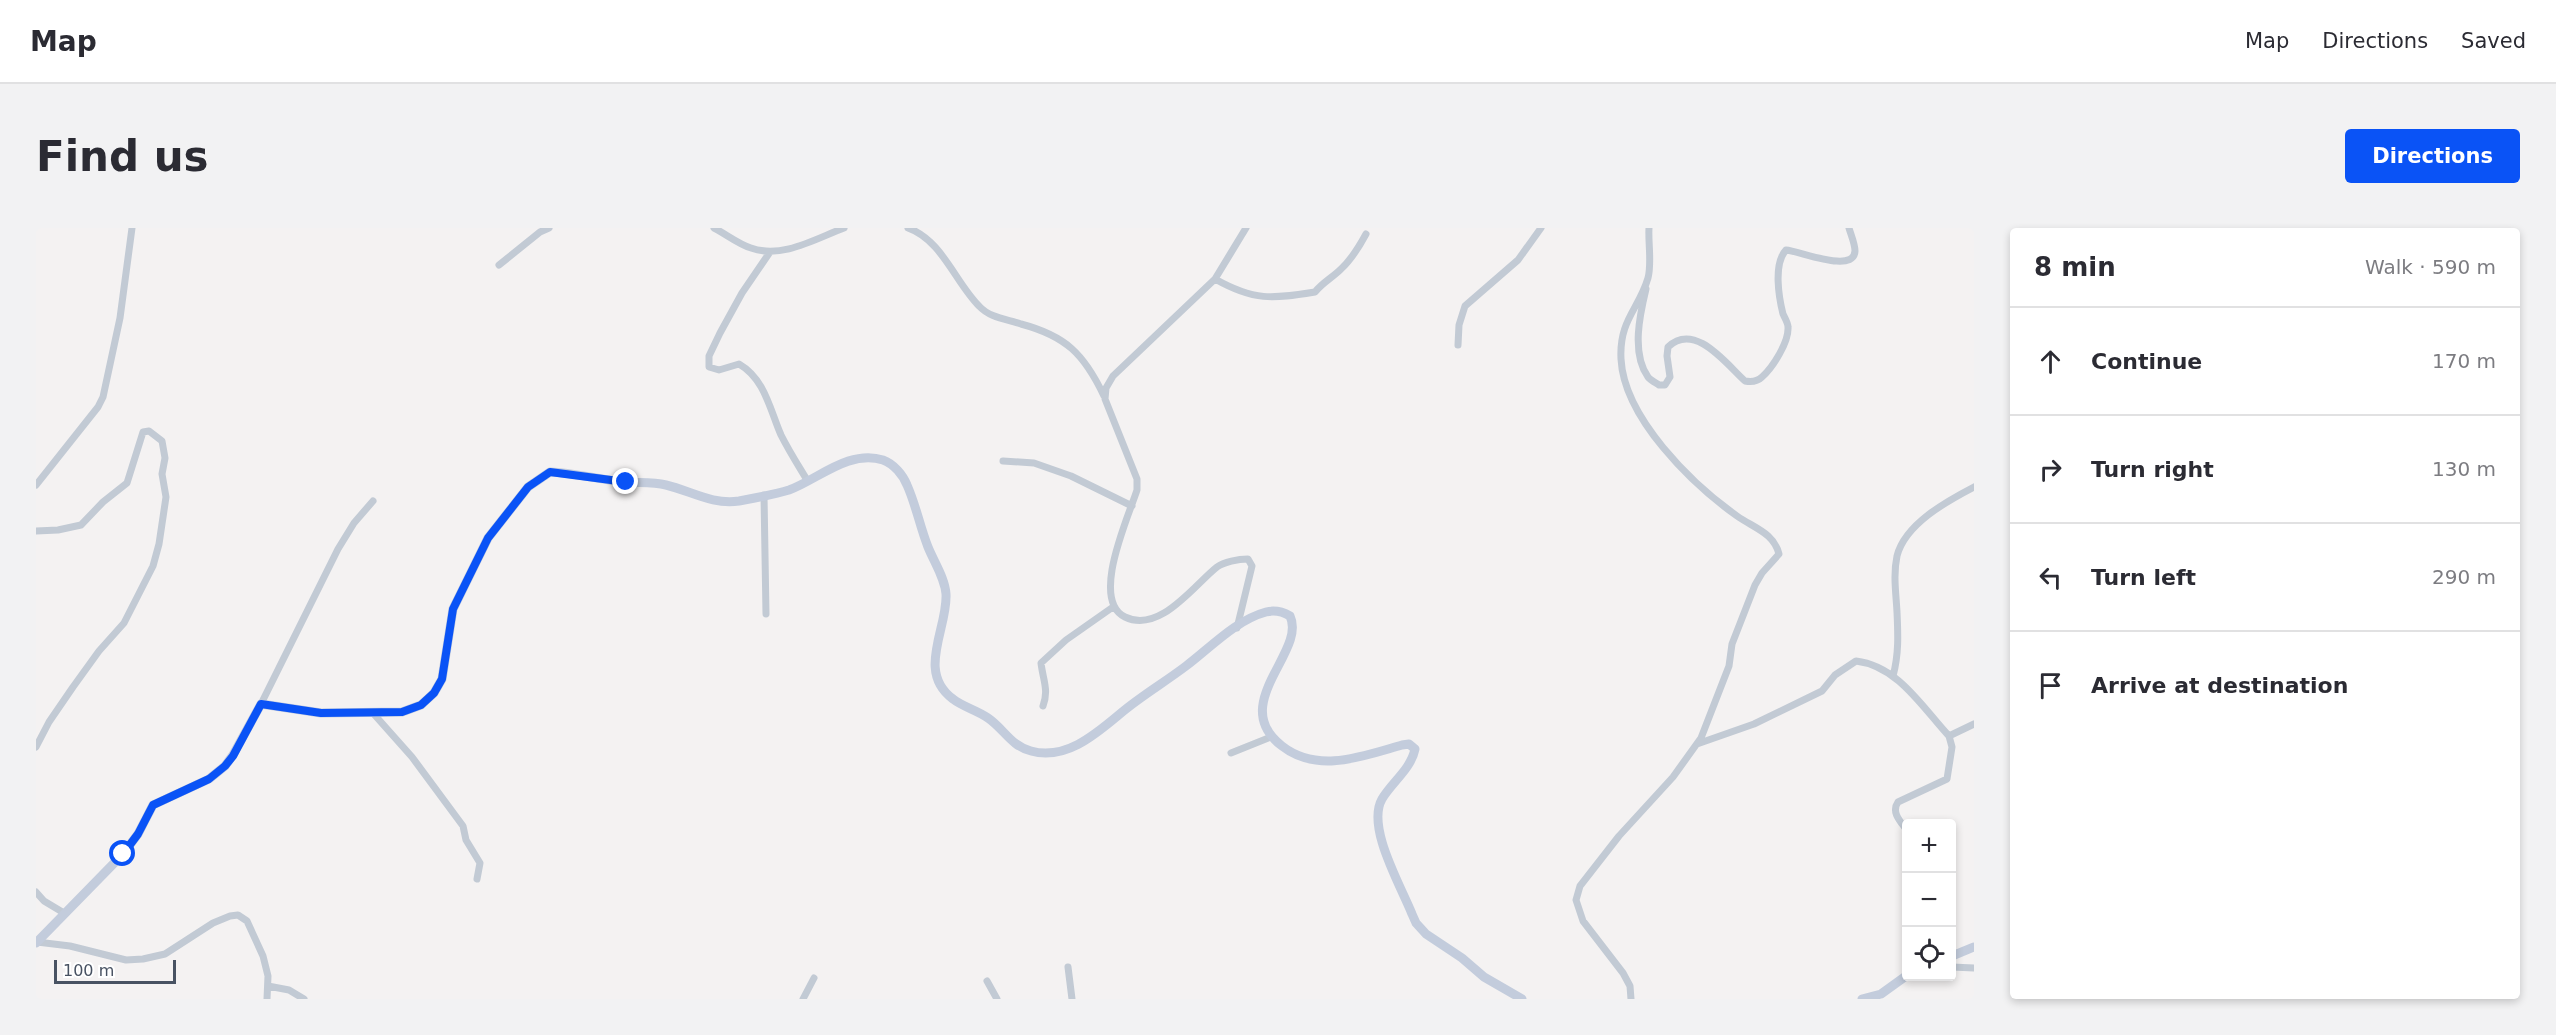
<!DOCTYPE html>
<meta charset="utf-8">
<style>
:root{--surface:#fff;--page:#f2f2f3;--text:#2b2b33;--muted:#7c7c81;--line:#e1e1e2;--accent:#0a53f6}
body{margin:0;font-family:"DejaVu Sans",sans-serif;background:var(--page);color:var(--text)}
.controls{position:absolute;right:18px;bottom:18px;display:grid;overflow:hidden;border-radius:6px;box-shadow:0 3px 9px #0003}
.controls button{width:54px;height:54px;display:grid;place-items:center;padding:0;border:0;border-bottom:2px solid var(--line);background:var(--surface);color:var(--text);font:30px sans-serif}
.scale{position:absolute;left:18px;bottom:15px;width:122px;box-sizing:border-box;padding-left:6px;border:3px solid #485262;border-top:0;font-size:16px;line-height:21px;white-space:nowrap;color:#485262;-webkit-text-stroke:4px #fff;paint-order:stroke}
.stop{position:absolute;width:18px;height:18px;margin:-14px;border:4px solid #0a53f6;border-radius:50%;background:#fff}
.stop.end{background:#0a53f6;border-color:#fff;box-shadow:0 2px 6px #0008}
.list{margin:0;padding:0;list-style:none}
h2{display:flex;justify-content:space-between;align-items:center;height:78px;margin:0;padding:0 24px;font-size:26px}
h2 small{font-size:20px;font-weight:400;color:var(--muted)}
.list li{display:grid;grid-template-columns:39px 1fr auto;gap:18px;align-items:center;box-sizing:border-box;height:108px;padding:0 24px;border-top:2px solid var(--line)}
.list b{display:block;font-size:22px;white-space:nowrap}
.list em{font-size:20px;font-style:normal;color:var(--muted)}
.icon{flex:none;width:33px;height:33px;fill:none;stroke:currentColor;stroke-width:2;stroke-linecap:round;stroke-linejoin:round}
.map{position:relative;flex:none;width:1938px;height:771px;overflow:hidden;border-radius:6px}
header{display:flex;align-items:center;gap:36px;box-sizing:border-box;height:84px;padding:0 30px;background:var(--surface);border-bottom:2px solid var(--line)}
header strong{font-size:28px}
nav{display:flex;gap:33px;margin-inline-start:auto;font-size:21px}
.intro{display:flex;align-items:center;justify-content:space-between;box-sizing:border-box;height:144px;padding:0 36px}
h1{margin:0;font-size:42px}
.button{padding:15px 27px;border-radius:6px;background:var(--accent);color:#fff;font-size:21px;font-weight:700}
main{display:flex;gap:36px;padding:0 36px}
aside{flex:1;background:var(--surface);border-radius:6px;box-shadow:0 3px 9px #0003}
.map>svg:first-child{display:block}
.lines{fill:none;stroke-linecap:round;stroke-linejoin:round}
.street{stroke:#c2cad4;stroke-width:7}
.secondary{stroke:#c3ccdc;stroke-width:9}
.route{stroke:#0a53f6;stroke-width:8}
</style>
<header>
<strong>Map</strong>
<nav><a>Map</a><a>Directions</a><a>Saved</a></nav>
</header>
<div class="intro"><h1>Find us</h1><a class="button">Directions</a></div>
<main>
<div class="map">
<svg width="1938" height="771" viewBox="0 0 1938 771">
<rect width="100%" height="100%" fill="#f4f2f2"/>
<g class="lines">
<path class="street" d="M678 0C690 6 702 16 715 20 746 31 779 11 808 0
M872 0C906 12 919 54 943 78 954 90 970 91 985 96 1030 108 1048 126 1068 168
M734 24 706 65 684 105 673 128V139L683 142 703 136C729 151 734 182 745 207 753 223 762 237 771 252
M463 37 504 4 513 0
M1179 51C1218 73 1236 71 1279 64 1287 54 1296 50 1305 41 1316 31 1323 19 1330 6
M1610 61C1604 86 1595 125 1612 149 1614 152 1620 155 1623 157H1629L1634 149 1631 128 1632 119C1659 93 1691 137 1709 153 1715 154 1722 153 1726 149 1737 139 1753 114 1752 99 1752 95 1749 90 1747 86 1743 70 1737 36 1750 22 1764 23 1818 46 1819 23 1819 16 1815 7 1813 0
M1422 117 1423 97 1429 78 1482 32 1505 0
M967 233 998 235 1035 248 1096 278
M0 257 62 179 67 169 84 90 96 0
M728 267 730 386
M0 303 22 302 45 297 67 274 91 255 107 204 113 203 126 213 129 230 126 246 130 269 123 316 117 338 88 395 63 423 37 459 13 494 0 519
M1201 400 1216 338 1212 331C1202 331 1188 334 1181 339 1158 357 1124 406 1089 389 1054 372 1092 290 1101 262V251L1069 171 1070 160 1077 148 1179 51 1210 0
M1857 448C1863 426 1862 406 1861 384 1860 365 1857 347 1861 328 1869 296 1911 273 1938 259
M225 476 302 321 318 295 337 273
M1007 478C1013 462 1007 452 1005 435L1030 412 1077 379
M336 484 376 529 427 598 430 612 444 635 441 651
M1913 508 1938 496
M1661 516 1718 496 1786 463 1799 447 1820 433C1862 438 1886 479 1913 508L1916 519 1911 551 1862 574C1855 584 1864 593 1870 601
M1195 525 1235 509
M0 664 8 673 28 685
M1 714 34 718 90 732 107 731 129 726 177 695 194 688 202 687 211 693 227 728 232 748 231 771
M1032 739 1036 771
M1916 739 1938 740
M951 753 961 771
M232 758 253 762 268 771
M767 771 778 750
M1595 771 1594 758 1587 745 1547 693 1540 672 1544 658 1583 608 1637 549 1665 510 1693 438 1696 416 1719 357 1726 345 1743 326C1738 305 1718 300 1701 288 1656 256 1588 190 1585 131 1583 92 1603 81 1612 50 1616 35 1612 15 1613 0"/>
<path class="secondary" d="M0 715 87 626 102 606 117 577 173 551 189 538 197 527 225 476 285 485 366 484 385 477 398 465 406 451 417 381 452 310 492 259 514 244C540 245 564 252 590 254 603 255 617 254 630 257 655 263 676 277 703 273 719 270 737 267 753 262 781 252 813 221 847 232 858 236 867 247 871 257 880 277 884 299 892 319 898 334 909 350 910 366 912 400 880 444 917 471 927 479 941 482 952 490 968 501 975 518 995 523 1030 533 1061 505 1085 485 1105 468 1129 454 1150 438 1174 420 1200 392 1230 384 1238 382 1247 384 1254 388 1271 424 1191 476 1246 518 1282 546 1327 528 1366 517L1373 516 1379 521C1375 541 1356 554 1346 571 1330 599 1365 658 1376 686L1380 695 1390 706 1426 730 1448 749 1486 771
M1916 728 1938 719
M1826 771 1845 766 1870 748"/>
</g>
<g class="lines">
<path class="route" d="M87 626 102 606 117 577 173 551 189 538 197 528 225 476 285 485 366 484 385 477 398 465 406 451 417 381 452 310 492 259 514 244 590 254"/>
</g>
</svg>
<div class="controls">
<button>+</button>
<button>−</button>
<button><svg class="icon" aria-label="locate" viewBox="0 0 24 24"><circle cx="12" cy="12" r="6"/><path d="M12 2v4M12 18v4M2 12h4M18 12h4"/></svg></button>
</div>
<div class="scale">100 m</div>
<div class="stop" style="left:87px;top:626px"></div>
<div class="stop end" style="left:590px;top:254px"></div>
</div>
<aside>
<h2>8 min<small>Walk · 590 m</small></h2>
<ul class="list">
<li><svg class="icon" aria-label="ahead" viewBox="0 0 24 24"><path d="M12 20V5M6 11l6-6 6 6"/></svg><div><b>Continue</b></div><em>170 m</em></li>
<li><svg class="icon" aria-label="right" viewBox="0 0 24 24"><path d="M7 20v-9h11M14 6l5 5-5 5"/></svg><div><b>Turn right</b></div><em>130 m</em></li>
<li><svg class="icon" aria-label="left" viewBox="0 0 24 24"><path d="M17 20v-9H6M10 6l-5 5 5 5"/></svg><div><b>Turn left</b></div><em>290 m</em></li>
<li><svg class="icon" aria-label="arrive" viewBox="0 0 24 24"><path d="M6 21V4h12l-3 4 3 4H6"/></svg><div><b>Arrive at destination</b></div></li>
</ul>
</aside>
</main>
